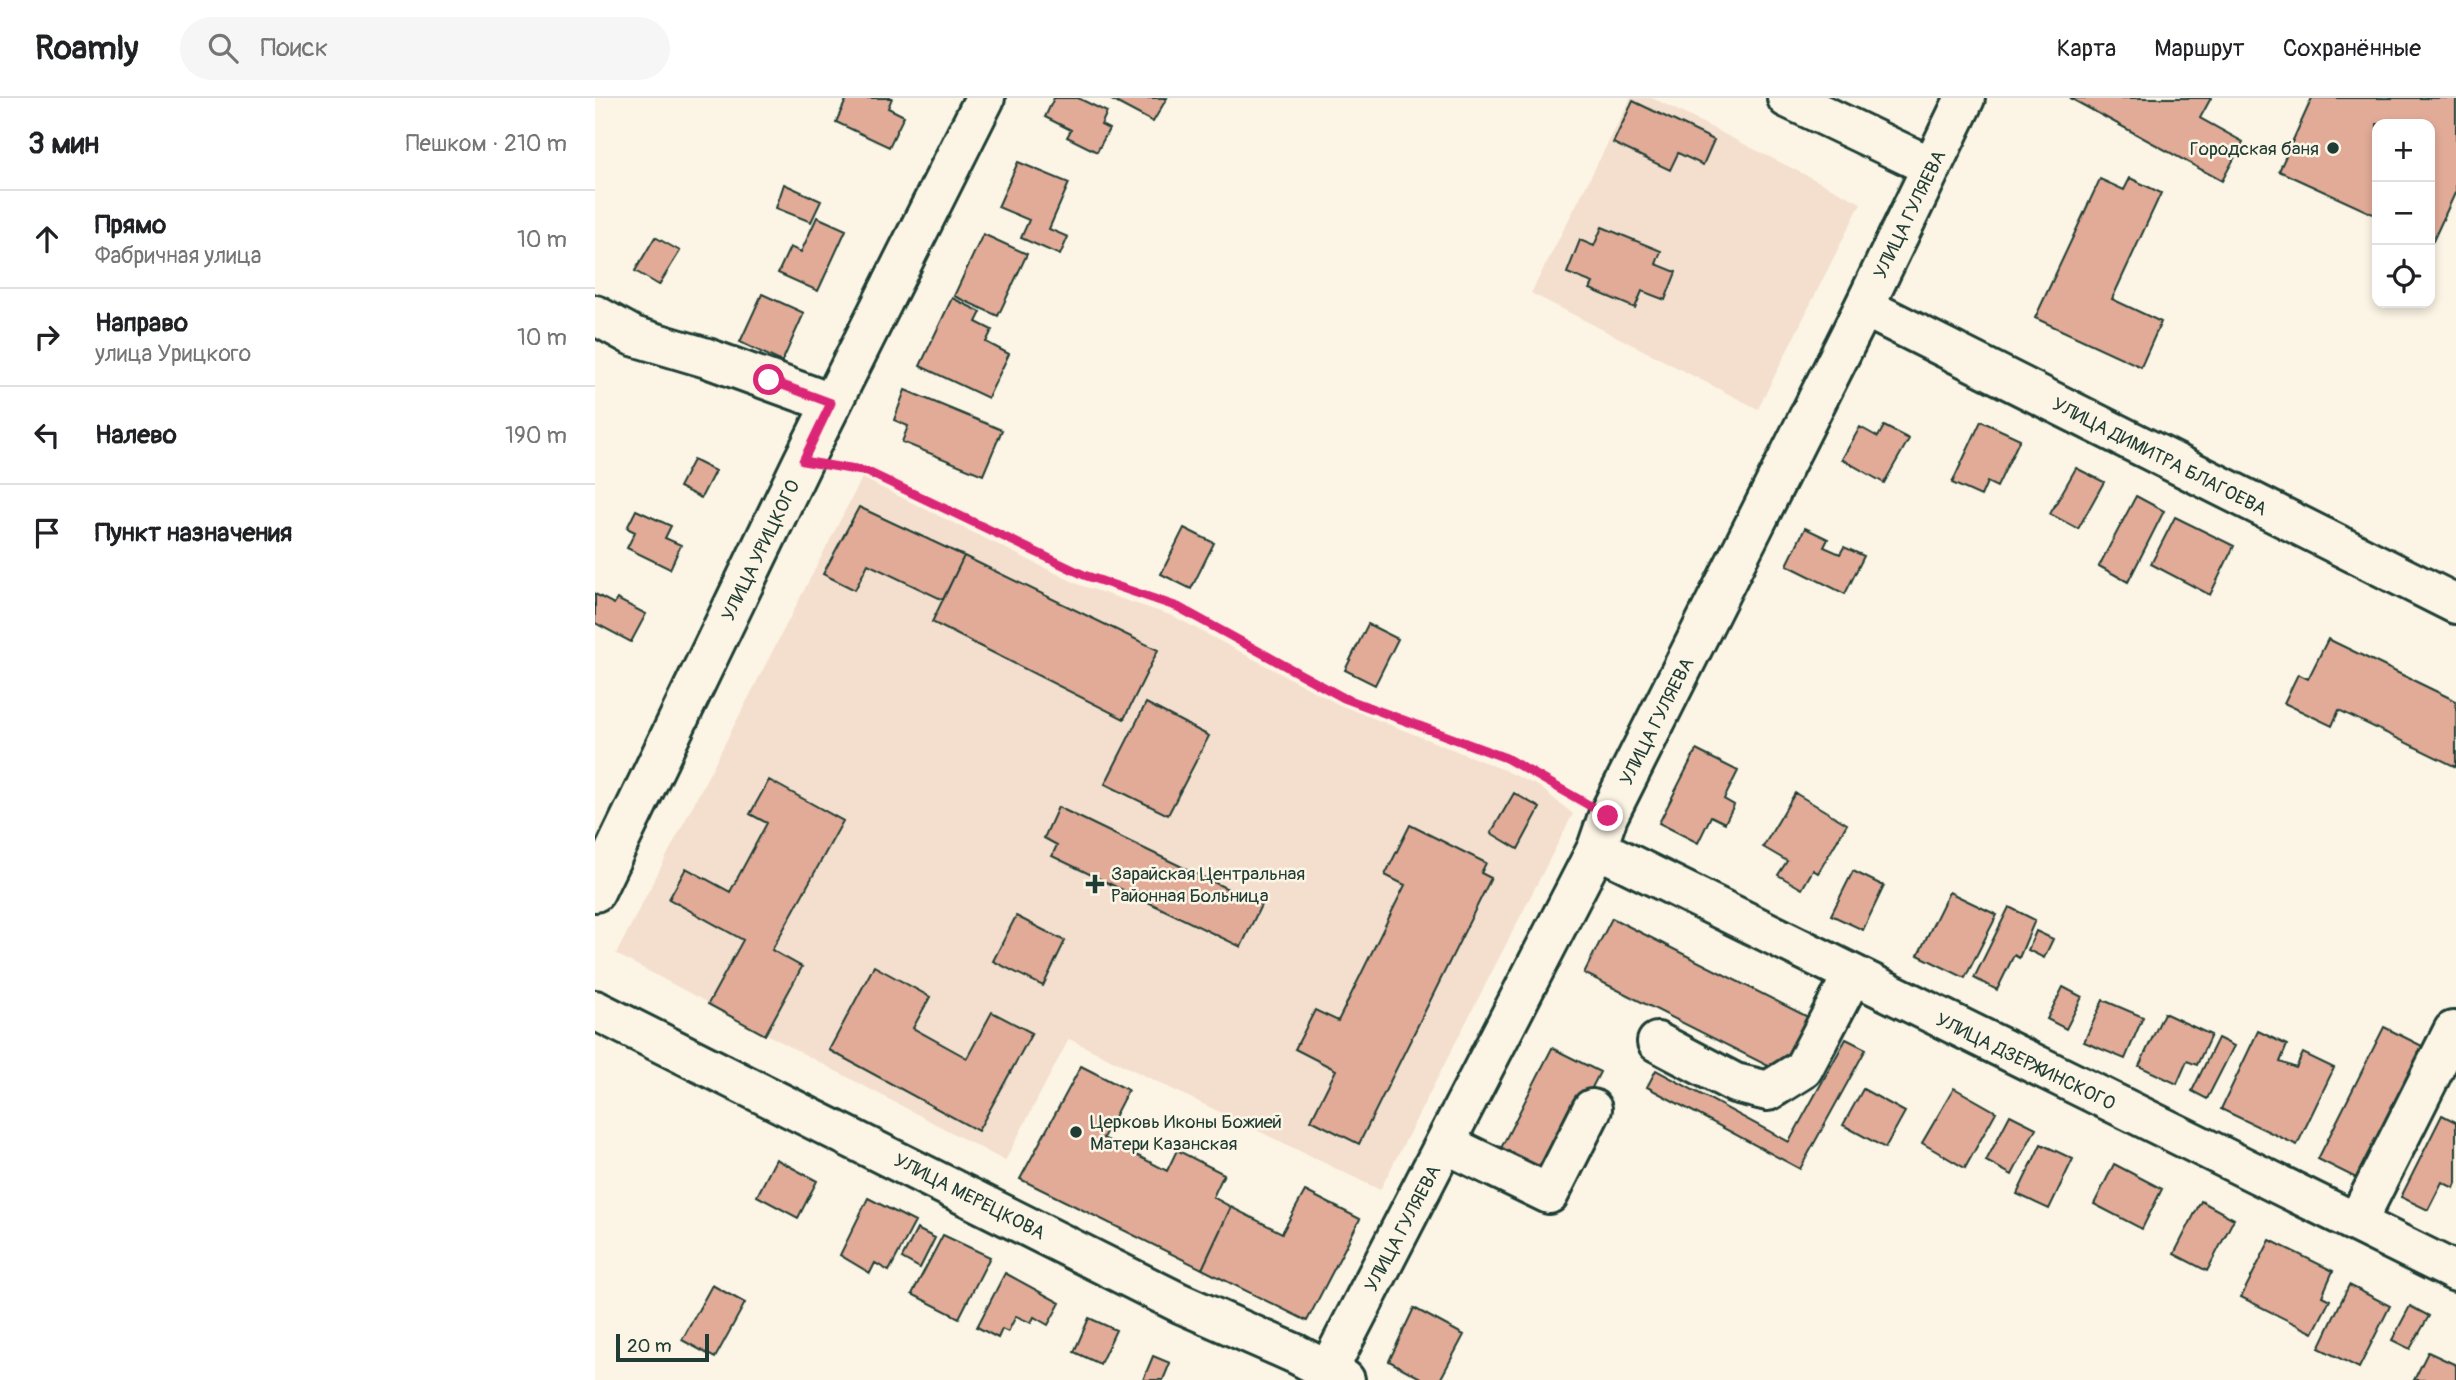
<!DOCTYPE html>
<html lang="ru">
<meta charset="utf-8">
<style>
:root{--surface:#fff;--page:#f6f6f6;--text:#202124;--muted:#757577;--line:#e0e0e0}
body{margin:0;font-family:Pangolin,sans-serif;background:var(--page);color:var(--text)}
.controls{position:absolute;right:21px;top:21px;display:grid;overflow:hidden;border-radius:14px;box-shadow:0 4px 10px #0003}
.controls button{width:63px;height:63px;display:grid;place-items:center;padding:0;border:0;border-bottom:2px solid var(--line);background:var(--surface);color:var(--text);font:35px sans-serif}
.scale{position:absolute;left:21px;bottom:18px;width:93px;box-sizing:border-box;padding-left:7px;border:4px solid #1f3d34;border-top:0;font-size:19px;line-height:24px;white-space:nowrap;color:#1f3d34;-webkit-text-stroke:5px #fcf5e5;paint-order:stroke}
.stop{position:absolute;width:21px;height:21px;margin:-16px;border:5px solid #db2777;border-radius:50%;background:#fff}
.stop.end{background:#db2777;border-color:#fff;box-shadow:0 2px 7px #0008}
.list{margin:0;padding:0;list-style:none}
h2{display:flex;justify-content:space-between;align-items:center;height:91px;margin:0;padding:0 28px;font-size:30px}
h2 small{font-size:23px;font-weight:400;color:var(--muted)}
.list li{display:grid;grid-template-columns:46px 1fr auto;gap:21px;align-items:center;box-sizing:border-box;height:98px;padding:0 28px;border-top:2px solid var(--line)}
.list b{display:block;font-size:26px;white-space:nowrap}
.list p{margin:0;font-size:23px;white-space:nowrap;color:var(--muted)}
.list em{font-size:23px;font-style:normal;color:var(--muted)}
.icon{flex:none;width:38px;height:38px;fill:none;stroke:currentColor;stroke-width:2;stroke-linecap:round;stroke-linejoin:round}
.map{position:relative;flex:none;width:1861px;height:1282px;overflow:hidden}
header{display:flex;align-items:center;gap:42px;box-sizing:border-box;height:98px;padding:0 35px;background:var(--surface);border-bottom:2px solid var(--line)}
header strong{font-size:33px}
nav{display:flex;gap:38px;margin-inline-start:auto;font-size:24px}
.search{width:490px;height:63px;background:var(--page);display:flex;align-items:center;gap:18px;box-sizing:border-box;padding:0 24px;border-radius:38px;color:var(--muted);font-size:26px}
main{display:flex}
aside{flex:1;background:var(--surface)}
.map>svg:first-child{display:block}
.built{fill:#f4dfce}
.building{fill:#e1ab97;stroke:#1f3d34;stroke-width:2}
.lines{fill:none;stroke-linecap:round;stroke-linejoin:round}
.minor-casing{stroke:#1f3d34;stroke-width:44}
.major-casing{stroke:#1f3d34;stroke-width:44}
.path{stroke:#1f3d34;stroke-width:4.5;stroke-dasharray:2 5;stroke-linecap:butt}
.minor{stroke:#fcf5e5;stroke-width:38}
.major{stroke:#fcf5e5;stroke-width:38}
.route{stroke:#db2777;stroke-width:9}
.poi-dot{fill:#1f3d34;stroke:#fcf5e5;stroke-width:2.5}
.labels{text-anchor:middle;stroke-width:5;stroke-linejoin:round;paint-order:stroke}
.poi-label{font-size:19px;fill:#1f3d34;stroke:#fcf5e5;text-anchor:start}
.street-label{font-size:19px;fill:#1f3d34;stroke:#fcf5e5}
</style>
<header>
<strong>Roamly</strong>
<div class="search"><svg class="icon" aria-label="search" viewBox="0 0 24 24"><circle cx="10" cy="10" r="6"/><path d="M15 15l6 6"/></svg>Поиск</div>
<nav><a>Карта</a><a>Маршрут</a><a>Сохранённые</a></nav>
</header>
<main>
<aside>
<h2>3 мин<small>Пешком · 210 m</small></h2>
<ul class="list">
<li><svg class="icon" aria-label="ahead" viewBox="0 0 24 24"><path d="M12 20V5M6 11l6-6 6 6"/></svg><div><b>Прямо</b><p>Фабричная улица</p></div><em>10 m</em></li>
<li><svg class="icon" aria-label="right" viewBox="0 0 24 24"><path d="M7 20v-9h11M14 6l5 5-5 5"/></svg><div><b>Направо</b><p>улица Урицкого</p></div><em>10 m</em></li>
<li><svg class="icon" aria-label="left" viewBox="0 0 24 24"><path d="M17 20v-9H6M10 6l-5 5 5 5"/></svg><div><b>Налево</b></div><em>190 m</em></li>
<li><svg class="icon" aria-label="arrive" viewBox="0 0 24 24"><path d="M6 21V4h12l-3 4 3 4H6"/></svg><div><b>Пункт назначения</b></div></li>
</ul>
</aside>
<div class="map">
<svg width="1861" height="1282" viewBox="0 0 1861 1282">
<rect width="100%" height="100%" fill="#fcf5e5"/>
<filter id="ink" filterUnits="userSpaceOnUse"><feTurbulence type="fractalNoise" baseFrequency=".0143" numOctaves="2"/><feDisplacementMap in="SourceGraphic" scale="14" xChannelSelector="R" yChannelSelector="G"/><feConvolveMatrix kernelMatrix="1 2 1 2 8 2 1 2 1" color-interpolation-filters="sRGB"/></filter>
<g filter="url(#ink)">
<path class="built" d="M1036 0H1058L1266 105 1163 311 936 195Z
M267 380 485 487 578 518 745 607 907 671 945 689 978 716 785 1092 474 941 410 1063 21 856Z"/>
<path class="building" d="M252 0H297L293 10 309 18 294 49 241 24Z
M459 0H483L512 14 506 27 514 31 502 54 472 39 476 32 450 19Z
M513 0H572L558 24Z
M1475 0H1616L1605 20 1648 44 1627 83Z
M1717 0H1861V93L1838 143 1835 142V26H1782V118L1684 73Z
M1038 3 1119 42 1108 67 1083 55 1075 72 1018 45Z
M423 64 474 85 454 131 473 139 465 157 426 140 434 122 403 109Z
M1535 80 1566 95 1517 201 1566 224 1546 269 1440 220 1505 81 1529 92Z
M189 86 226 103 216 124 181 110Z
M222 119 251 132 223 193 183 175 195 149 206 154Z
M1007 129 1066 153 1061 166 1081 174 1070 202 1047 193 1040 210 995 191 998 185 972 175 985 142 999 148Z
M388 136 432 156 403 218 359 198Z
M60 139 85 153 64 187 40 173Z
M167 196 209 215 187 264 145 244Z
M357 200 386 214 381 224 397 232 391 244 414 256 393 300 325 268Z
M310 292 407 332 388 377 307 344 313 328 299 322Z
M1386 323 1425 341 1402 389 1392 384 1386 398 1357 385Z
M1289 328 1314 341 1289 385 1247 361 1265 329 1283 339Z
M98 362 120 373 106 400 84 389Z
M1481 370 1509 384 1483 431 1455 416Z
M1541 398 1569 413 1533 484 1504 468Z
M264 409 369 458 348 502 273 466 260 492 228 476Z
M41 412 76 428 70 440 86 447 75 471 32 450 40 434 32 430Z
M1580 419 1639 448 1615 497 1556 466Z
M589 430 619 445 596 491 566 476Z
M1210 430 1233 441 1229 449 1245 456 1249 449 1269 458 1250 496 1192 467Z
M369 458 563 552 529 621 337 524Z
M0 496 19 506 22 501 51 516 36 544 0 525Z
M773 526 803 541 780 587 750 572Z
M1733 541 1861 603V669L1744 612 1737 628 1689 605 1703 576 1713 581Z
M551 605 614 638 573 717 510 686Z
M1101 652 1143 673 1129 701 1139 707 1130 725 1116 718 1103 745 1064 725Z
M174 682 248 723 177 852 207 869 170 937 113 906 148 842 74 801 91 770 135 794 172 725 155 716Z
M919 695 945 710 923 751 896 735Z
M1200 695 1252 726 1223 775 1218 772 1207 791 1183 777 1192 763 1168 749Z
M463 709 666 807 646 849 457 758 462 747 449 740Z
M815 727 891 765 886 775 896 780 764 1046 716 1022 741 972 700 951 720 912 743 923 810 787 790 777Z
M1258 773 1289 788 1268 832 1236 817Z
M1354 794 1402 817 1370 880 1323 857Z
M1414 809 1440 822 1424 860 1419 857 1402 892 1379 880Z
M421 818 470 843 448 888 398 863Z
M1017 820 1213 919 1185 974 989 875Z
M1441 833 1458 841 1449 860 1433 852Z
M279 868 335 899 318 930 372 960 397 914 437 935 383 1033 234 952Z
M1468 889 1487 899 1471 931 1452 921Z
M1508 902 1548 919 1530 961 1489 944Z
M1569 915 1616 937 1602 967 1592 963 1582 986 1544 968Z
M1789 929 1831 950 1765 1082 1723 1061Z
M1663 933 1692 947 1685 964 1701 970 1708 955 1739 970 1702 1047 1626 1011Z
M1623 940 1639 948 1612 1001 1597 993Z
M1251 941 1271 951 1205 1071 1052 989 1061 972 1194 1044Z
M957 950 1005 974 951 1080 903 1056Z
M486 968 533 992 508 1040 572 1073 582 1052 629 1076 618 1099 636 1109 607 1171 425 1081Z
M1359 990 1401 1014 1370 1070 1327 1045Z
M1268 991 1310 1014 1290 1050 1248 1027Z
M1415 1017 1441 1030 1417 1077 1391 1063Z
M1847 1017 1861 1024V1085L1859 1090 1847 1084 1833 1112 1806 1099Z
M1446 1046 1478 1061 1454 1111 1422 1096Z
M181 1061 222 1083 203 1120 162 1098Z
M1519 1066 1567 1091 1547 1131 1499 1106Z
M710 1093 765 1121 712 1223 607 1171 636 1109 687 1135Z
M273 1100 320 1124 294 1173 280 1165 275 1175 245 1157Z
M1606 1103 1639 1121 1612 1173 1579 1156Z
M322 1131 340 1140 325 1170 307 1160Z
M348 1137 395 1159 364 1220 317 1196Z
M1675 1142 1738 1173 1727 1198 1735 1202 1718 1235 1646 1199Z
M410 1175 465 1205 453 1227 439 1219 436 1225 421 1218 413 1234 407 1231 403 1240 382 1229Z
M117 1187 150 1205 120 1260 87 1242Z
M1754 1187 1795 1208 1764 1270 1724 1250Z
M1815 1208 1834 1218 1815 1251 1797 1242Z
M819 1210 869 1237 845 1282H829L794 1263Z
M494 1220 521 1232 505 1266 479 1254Z
M1833 1254 1861 1267V1282H1819Z
M558 1258 575 1265 568 1282H548Z"/>
<g class="lines">
<g class="minor-casing">
<path id="minor" d="M1192 0 1337 69
M1269 209 1861 506
M0 217 38 238 112 260 236 305
M1002 750 1861 1174
M0 912 585 1205 701 1256 750 1282
M1062 944 1140 985 1173 993 1208 971 1257 878
M851 1046 954 1096 997 1011
M1762 1124 1858 933
M728 1282 1002 750 1013 718 1269 209 1370 0"/>
</g>
<g class="major-casing">
<path id="major" d="M0 794 208 363 390 0"/>
</g>
<path class="path" d="M242 369 273 374 489 477 583 509 749 600 911 660 985 701"/>
<use href="#minor" class="minor"/>
<use href="#major" class="major"/>
</g>
</g>
<g class="lines" filter="url(#ink)">
<path class="route" d="M174 282 236 305 208 363 273 374 489 477 583 509 749 600 911 660 1013 718"/>
</g>
<g class="poi-dot">
<circle cx="1738" cy="50" r="7"/>
<path d="M496.5 775.5h7v7h7v7h-7v7h-7v-7h-7v-7h7z"/>
<circle cx="481" cy="1034" r="7"/>
</g>
<g class="labels">
<g class="poi-label">
<text x="1724" y="57" text-anchor="end">Городская баня</text>
<text x="516" y="782">Зарайская Центральная<tspan x="516" dy="22">Районная Больница</tspan></text>
<text x="495" y="1030">Церковь Иконы Божией<tspan x="495" dy="22">Матери Казанская</tspan></text>
</g>
<g class="street-label">
<text transform="translate(1314 116) rotate(-64)" y="7">УЛИЦА ГУЛЯЕВА</text>
<text transform="translate(1565 358) rotate(27)" y="7">УЛИЦА ДИМИТРА БЛАГОЕВА</text>
<text transform="translate(165 452) rotate(-64)" y="7">УЛИЦА УРИЦКОГО</text>
<text transform="translate(1061 623) rotate(-63)" y="7">УЛИЦА ГУЛЯЕВА</text>
<text transform="translate(1431 963) rotate(26)" y="7">УЛИЦА ДЗЕРЖИНСКОГО</text>
<text transform="translate(375 1098) rotate(27)" y="7">УЛИЦА МЕРЕЦКОВА</text>
<text transform="translate(807 1130) rotate(-62)" y="7">УЛИЦА ГУЛЯЕВА</text>
</g>
</g>
</svg>
<div class="controls">
<button>+</button>
<button>−</button>
<button><svg class="icon" aria-label="locate" viewBox="0 0 24 24"><circle cx="12" cy="12" r="6"/><path d="M12 2v4M12 18v4M2 12h4M18 12h4"/></svg></button>
</div>
<div class="scale">20 m</div>
<div class="stop" style="left:174px;top:282px"></div>
<div class="stop end" style="left:1013px;top:718px"></div>
</div>
</main>
